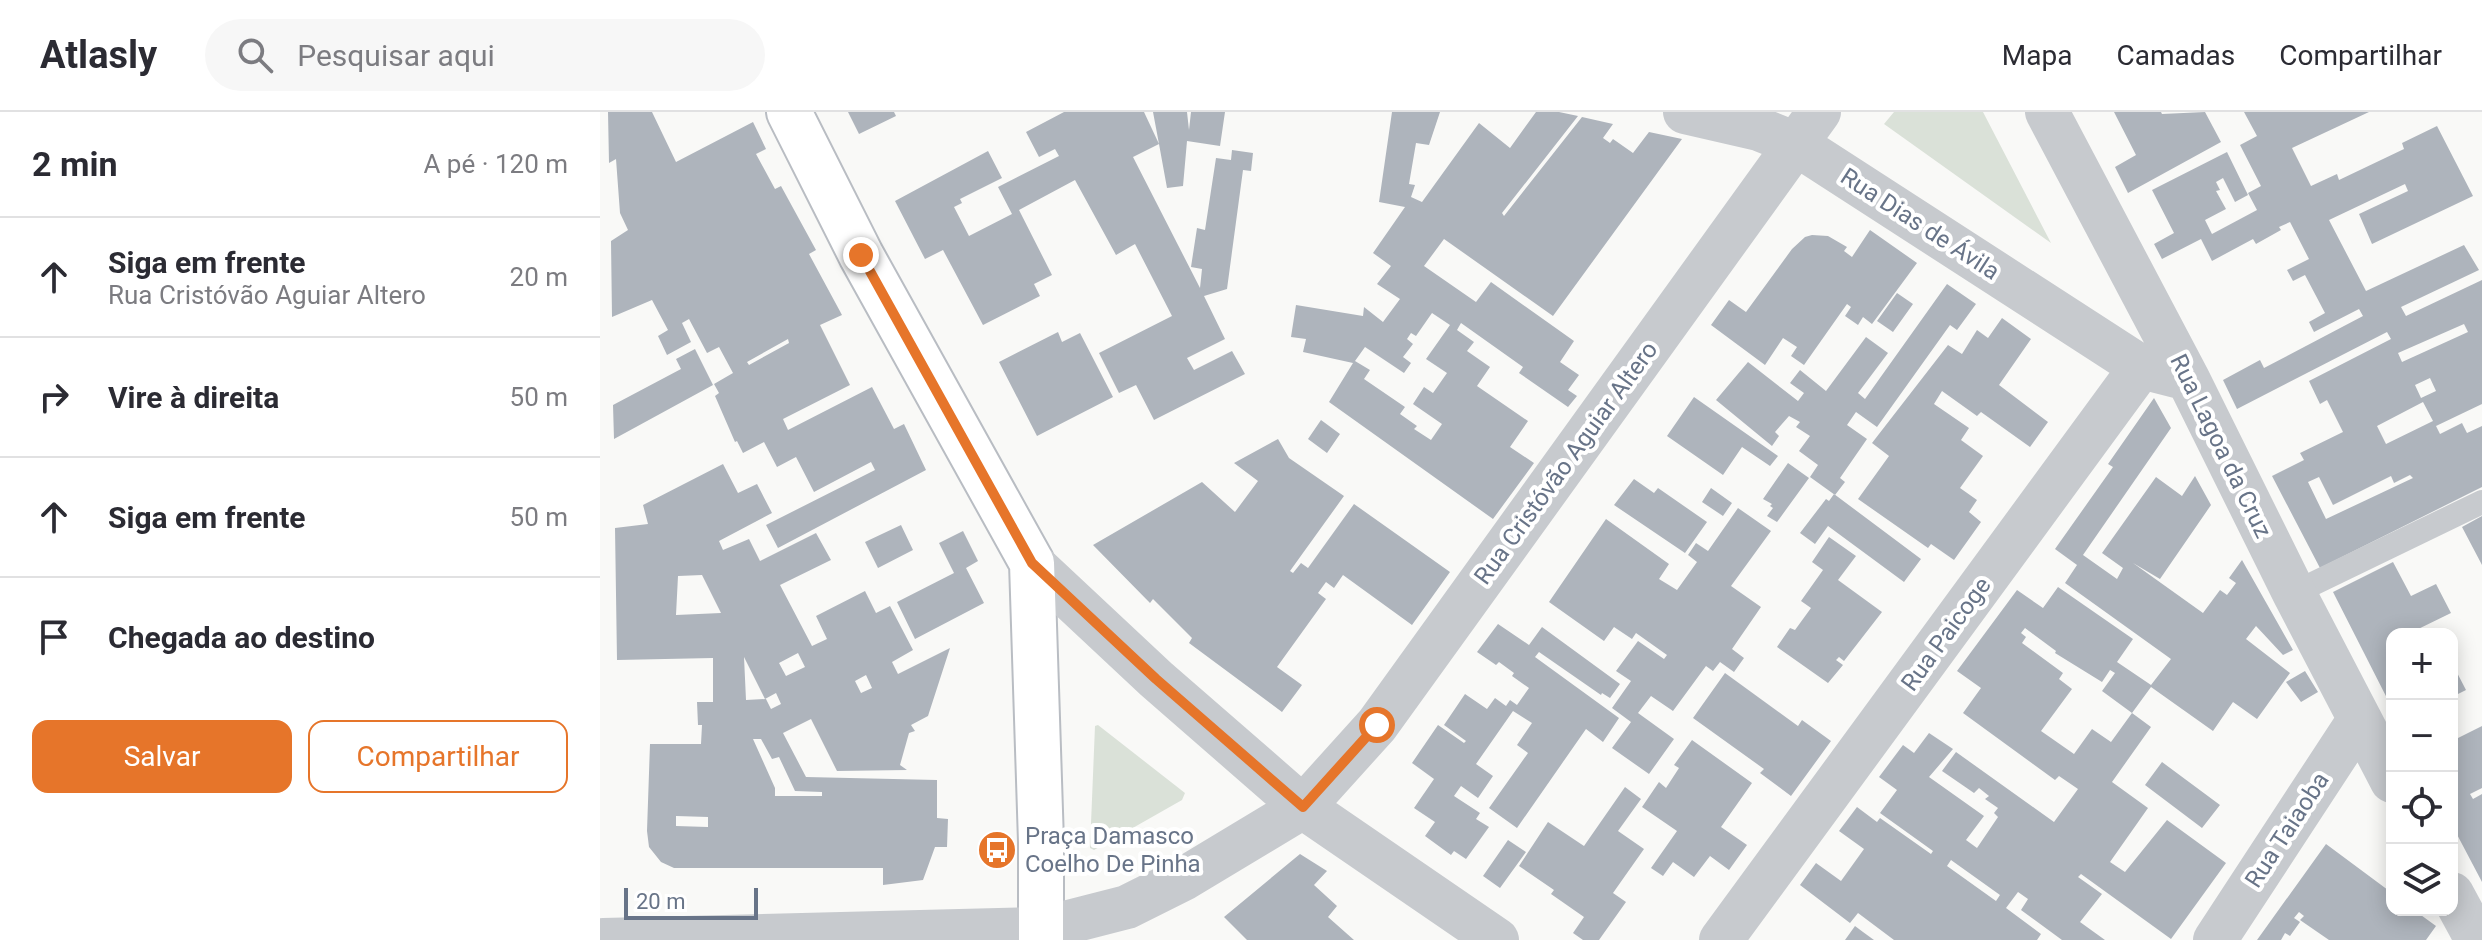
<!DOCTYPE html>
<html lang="pt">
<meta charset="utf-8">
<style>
:root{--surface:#fff;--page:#f7f7f7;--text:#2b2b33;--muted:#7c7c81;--line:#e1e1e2;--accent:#e6752a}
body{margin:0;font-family:Roboto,sans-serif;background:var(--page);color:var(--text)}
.controls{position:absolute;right:24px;bottom:24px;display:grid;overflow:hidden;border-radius:16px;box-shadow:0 4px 20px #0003}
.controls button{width:72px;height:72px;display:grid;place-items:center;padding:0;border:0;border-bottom:2px solid var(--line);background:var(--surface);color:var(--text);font:40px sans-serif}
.scale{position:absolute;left:24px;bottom:20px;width:134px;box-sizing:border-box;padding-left:8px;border:4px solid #687488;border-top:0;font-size:22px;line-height:28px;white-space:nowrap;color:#687488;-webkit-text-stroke:6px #fff;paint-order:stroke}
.stop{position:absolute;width:24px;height:24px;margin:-18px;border:6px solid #e6752a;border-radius:50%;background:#fff}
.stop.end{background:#e6752a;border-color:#fff;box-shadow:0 2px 8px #0008}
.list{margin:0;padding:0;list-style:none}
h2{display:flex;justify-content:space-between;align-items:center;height:104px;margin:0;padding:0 32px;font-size:34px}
h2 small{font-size:26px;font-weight:400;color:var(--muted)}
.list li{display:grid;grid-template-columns:52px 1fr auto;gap:24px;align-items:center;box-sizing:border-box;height:120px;padding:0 32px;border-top:2px solid var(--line)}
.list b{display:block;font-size:30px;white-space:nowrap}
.list p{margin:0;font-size:26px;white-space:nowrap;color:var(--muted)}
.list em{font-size:26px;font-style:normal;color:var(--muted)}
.actions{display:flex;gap:16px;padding:24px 32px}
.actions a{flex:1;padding:18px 0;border:2px solid var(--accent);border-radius:16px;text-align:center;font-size:28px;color:var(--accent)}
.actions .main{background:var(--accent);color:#fff}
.icon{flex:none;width:44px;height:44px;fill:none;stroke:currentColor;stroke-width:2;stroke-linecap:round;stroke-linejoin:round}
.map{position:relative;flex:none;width:1882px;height:828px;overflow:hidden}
header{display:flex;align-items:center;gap:48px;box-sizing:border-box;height:112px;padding:0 40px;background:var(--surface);border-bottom:2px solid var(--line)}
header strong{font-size:38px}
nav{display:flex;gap:44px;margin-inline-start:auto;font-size:28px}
.search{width:560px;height:72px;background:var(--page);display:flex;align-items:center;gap:20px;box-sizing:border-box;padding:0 28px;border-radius:44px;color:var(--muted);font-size:30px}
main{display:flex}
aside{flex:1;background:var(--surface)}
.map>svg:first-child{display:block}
.green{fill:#dae1d8}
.building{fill:#aeb4bc;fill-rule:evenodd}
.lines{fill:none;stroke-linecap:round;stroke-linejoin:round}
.secondary-casing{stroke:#b9bdc3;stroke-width:48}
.lane{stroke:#c7cace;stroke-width:24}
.street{stroke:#c7cace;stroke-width:44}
.secondary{stroke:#fff;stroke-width:44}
.route{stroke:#e6752a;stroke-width:10}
.labels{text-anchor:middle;stroke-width:8;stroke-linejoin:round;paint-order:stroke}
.street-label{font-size:24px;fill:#687488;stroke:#fff}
.poi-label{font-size:24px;fill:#687488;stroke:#fff;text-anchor:start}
</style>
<header>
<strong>Atlasly</strong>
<div class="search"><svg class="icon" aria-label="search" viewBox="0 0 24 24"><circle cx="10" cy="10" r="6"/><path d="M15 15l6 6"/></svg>Pesquisar aqui</div>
<nav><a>Mapa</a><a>Camadas</a><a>Compartilhar</a></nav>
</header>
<main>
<aside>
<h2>2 min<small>A pé · 120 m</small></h2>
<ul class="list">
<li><svg class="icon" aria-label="ahead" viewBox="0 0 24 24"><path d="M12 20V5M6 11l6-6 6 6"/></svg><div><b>Siga em frente</b><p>Rua Cristóvão Aguiar Altero</p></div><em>20 m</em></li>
<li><svg class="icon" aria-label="right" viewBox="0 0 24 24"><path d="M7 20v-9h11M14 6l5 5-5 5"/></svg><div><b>Vire à direita</b></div><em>50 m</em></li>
<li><svg class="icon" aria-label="ahead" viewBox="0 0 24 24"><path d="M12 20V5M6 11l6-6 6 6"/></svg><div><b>Siga em frente</b></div><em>50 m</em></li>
<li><svg class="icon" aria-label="arrive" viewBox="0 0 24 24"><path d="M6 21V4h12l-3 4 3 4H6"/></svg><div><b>Chegada ao destino</b></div></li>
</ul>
<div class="actions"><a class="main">Salvar</a><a>Compartilhar</a></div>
</aside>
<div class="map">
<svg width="1882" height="828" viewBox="0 0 1882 828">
<rect width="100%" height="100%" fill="#f9f9f7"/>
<path class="green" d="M1294 0H1383L1451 131 1284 12Z
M498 613 585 681 582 688 494 738 490 736 495 614Z"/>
<path class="building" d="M8 0H52L76 50 153 10 166 37 156 42 175 77 181 74 216 138 209 142 242 203 220 213 250 273 183 307 188 318 272 275 294 317 304 312 326 358 178 436 166 413 275 358 271 350 214 380 196 345 177 355 164 330 143 341 137 329 135 330 115 284 119 281 114 272 133 261 119 235 107 241 89 207 82 211 91 230 67 243 58 224 68 218 52 188 12 205 11 129 28 118 20 101 16 47 9 51ZM188 227 189 231 149 253 147 250Z
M248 0H294L296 4 259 22Z
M464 0H544L559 32 553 0H587L589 18 591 0H625L620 34 587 29 583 74 567 76 559 32 533 45 600 176 602 157 591 155 597 116 605 118 616 46 631 48 632 38 653 41 651 59 643 58 627 177 604 184 625 227 587 246 594 258 632 239 645 262 554 308 536 273 519 281 499 241 572 204 535 132 516 143 475 68 419 98 452 163 434 172 440 184 383 213 343 138 325 147 295 89 388 39 402 66 360 87 362 91 354 95 369 124 412 102 398 75 459 44 455 37 439 45 426 20Z
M792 0H840L829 33 816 31 809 72 815 73 811 85 822 90 879 11 910 36 936 0H959L978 4 902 101 904 104 982 5 1013 12 1003 26 1010 31 1013 27 1033 41 1049 20 1082 27 953 204 844 127 824 154 876 190 891 170 974 229 960 250 979 263 968 278 977 284 968 295 919 261 923 255 861 211 857 218 874 230 867 239 890 255 877 274 928 309 910 335 934 351 893 407 729 290 753 251 703 240 706 227 691 225 696 193 763 204 764 195 783 210 800 187 777 172 791 154 773 141 805 95 779 90ZM832 201 850 213 826 247 847 261 833 281 824 275 813 292 842 312 831 328 814 317 817 314 800 302 805 295 764 267 770 258 755 249 765 235 804 261 811 251 803 245 813 232 807 227 811 221 816 224Z
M1514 0H1561L1562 2 1605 0 1621 30 1528 81 1515 55 1536 43Z
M1644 0H1769L1692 36 1711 74 1737 62 1739 68 1804 37 1802 31 1837 14 1873 84 1772 132 1759 102 1808 79 1805 72 1729 108 1766 179 1864 133 1879 158 1801 195 1806 204 1882 168V292L1836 314 1840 322 1862 311 1867 321 1882 314V375L1720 456 1672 364 1704 348 1700 341 1743 320 1727 288 1720 292 1709 269 1791 227 1787 220 1637 297 1623 268 1660 248 1664 256 1763 204 1759 197 1714 220 1709 210 1725 201 1705 163 1693 169 1687 158 1709 147 1690 110 1679 115 1681 118 1656 132 1653 127 1612 149 1601 127 1562 147 1554 132 1574 121 1552 78 1627 40 1648 83 1635 90 1623 66 1616 70 1620 78 1616 79 1626 97 1605 108 1612 122 1657 98 1648 81 1661 74 1640 33 1657 24ZM1864 212 1868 220 1802 250 1798 241ZM1830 266 1836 279 1821 286 1815 273ZM1823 290 1833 309 1786 332 1777 314ZM1810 363 1813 366 1726 407 1708 370 1719 365 1733 393 1791 364 1794 371Z
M1270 118 1317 151 1272 212 1263 205 1258 213 1245 204 1251 195 1247 192 1204 253 1191 244 1197 235 1183 226 1165 253 1111 213 1129 188 1146 200 1192 137 1205 125 1212 123 1228 124 1247 135 1244 139 1252 145Z
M1347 172 1376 192 1357 218 1350 213 1277 315 1256 300 1247 313 1267 327 1240 366 1245 370 1235 383 1210 365 1218 353 1199 339 1210 324 1196 315 1200 310 1189 304 1175 320 1179 324 1172 334 1116 288 1148 250 1198 289 1204 281 1190 271 1200 258 1226 279 1266 225 1288 241 1258 281 1265 287Z
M1297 181 1313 192 1293 220 1277 209Z
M1402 206 1431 227 1399 273 1448 310 1430 335 1381 300 1377 304 1342 279 1334 292 1369 316 1361 328 1383 344 1360 376 1377 388 1369 400 1381 410 1354 448 1331 432 1328 436 1258 387 1289 344 1272 331 1348 233 1362 242 1377 218 1388 226Z
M458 220 462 230 480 221 513 285 437 324 399 250Z
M95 237 113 273 14 327 13 293 81 257 76 247Z
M1094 285 1178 344 1170 354 1142 335 1123 363 1067 324Z
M1554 286 1571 316 1483 443 1517 467 1523 456 1502 441 1556 365 1582 384 1595 364 1611 393 1560 467 1533 451 1603 501 1620 478 1627 483 1636 471 1629 466 1642 448 1693 538 1683 543 1656 514 1646 527 1690 561 1657 607 1633 590 1613 619 1551 575 1532 601 1551 615 1512 670 1548 696 1510 750 1525 760 1567 708 1626 751 1571 827 1481 762 1478 765 1502 782 1480 810 1505 828H1462L1421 798 1428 787 1418 780 1406 796 1441 822 1437 828H1294L1258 801 1250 811 1200 773 1216 751 1241 769 1264 737 1239 719 1257 695 1277 710 1280 706 1331 742 1333 739 1280 701 1297 678 1279 665 1303 633 1314 641 1329 621 1353 637 1329 665 1384 704 1366 728 1377 736 1398 705 1394 701 1398 696 1385 687 1389 684 1379 676 1374 681 1342 659 1356 640 1454 710 1478 677 1459 664 1455 668 1363 601 1381 576 1357 559 1417 478 1443 496 1458 475 1533 527 1517 550 1551 573 1571 547 1465 471 1477 453 1455 437 1513 355 1508 352ZM1425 516 1456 539 1455 541 1502 570 1510 558 1515 561 1502 579 1532 601 1511 630 1492 617 1474 642 1441 619 1472 577 1459 567 1463 561 1422 531 1426 525 1421 521ZM1351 748 1400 783 1396 789 1347 754Z
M721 308 740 322 727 341 708 327Z
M678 327 689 346 744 384 690 459 693 461 701 451 708 456 754 392 850 460 812 513 743 463 734 476 726 470 718 481 726 487 677 555 702 573 682 600 589 531 592 526 553 487 550 491 493 433 602 370 635 400 658 369 634 351Z
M1188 351 1209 366 1177 410 1167 404 1173 396 1170 394 1172 392 1163 387Z
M123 352 138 381 157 372 172 401 119 429 123 438 149 427 160 449 216 421 231 448 180 473 212 534 227 527 216 504 265 479 276 501 290 494 313 538 292 550 298 562 350 536 328 604 311 613 315 619 309 621 300 653 307 658 237 659 211 607 183 621 206 665 337 668V706L348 707 347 735H335L323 768 283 773V756H74L61 750 49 735 47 719 50 632H101L102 613H98L97 590H113V546L17 548 15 416 48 412 43 393ZM102 463 121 501 76 503 78 464ZM198 541 205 555 186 564 179 551ZM144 545 165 587 176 581 181 592 171 597 166 587 146 588ZM266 563 272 576 261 581 255 569ZM153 627H161L172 647 179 645 195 679 222 680V684H175V676ZM76 704 108 705V715L76 714Z
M1034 367 1054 381 1058 376 1107 410 1085 441 1014 393Z
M1111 376 1132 391 1123 404 1102 390Z
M1234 382 1321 447 1304 470 1228 414 1215 432 1200 421 1226 387 1229 389Z
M1138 396 1171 419 1131 474 1161 495 1132 537 1144 546 1134 560 1120 550 1113 559 1106 554 1073 599 1051 584 1038 601 1074 627 1049 662 1012 636 1031 610 1012 596 1031 569 1016 559 1038 529 1064 547 1067 543 1036 521 1032 527 1014 515 1004 529 949 490 1006 407 1069 452 1059 467 1077 478 1097 450 1088 443 1096 431 1108 439Z
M1882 404V453L1862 415Z
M301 413 313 438 278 456 265 430Z
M363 419 378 449 366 456 384 491 315 527 297 490 354 461 339 431Z
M1229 425 1256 444 1238 468 1282 500 1244 549 1239 545 1236 548 1243 553 1228 571 1177 535 1190 516 1195 518 1211 496 1201 489 1223 458 1212 450Z
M1793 450 1811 484 1836 472 1851 501 1808 522H1792V596L1733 480Z
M898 512 929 533 942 515 1020 572 1010 586 1002 581 1001 583 939 540 935 545 1019 606 1003 630 986 617 917 716 889 696 928 641 917 633 932 611 913 599 876 652 893 664 878 686 861 674 854 684 880 701 876 707 889 715 866 747 854 739 851 743 825 724 835 710 814 696 834 667 812 651 838 613 864 631 866 629 844 613 865 582 887 597 895 586 906 594 910 588 917 593 929 576 912 564 914 561 899 550 896 553 877 540Z
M1852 551 1866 578 1852 585Z
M1705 559 1718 580 1701 590 1686 570Z
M1125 561 1198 614 1202 608 1231 629 1191 684 1160 661 1164 657 1093 606Z
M1882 614V676L1870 682 1873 687 1882 682V770L1852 713V629Z
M1092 628 1152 671 1121 715 1147 733 1129 758 1110 744 1094 765 1073 750 1063 764 1051 756 1077 719 1042 695 1059 670 1066 676 1079 656 1074 653Z
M1562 650 1620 693 1602 716 1545 673Z
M1025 675 1041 687 1018 719 1044 737 1013 781 1026 790 999 828H983L973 821 984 805 951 782 954 778 919 754 948 710 984 734Z
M908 728 926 740 900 776 883 764Z
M1726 732 1792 781V798H1814L1836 814 1826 828H1729L1700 808 1704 804 1699 800 1694 806 1700 810 1690 824 1685 821 1681 828H1657Z
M700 742 727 759 714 773 737 794 728 805 754 828H647L624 805Z
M1255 814 1263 820 1274 828H1245Z"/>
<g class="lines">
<g class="secondary-casing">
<path id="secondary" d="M189 0 261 143 432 451 441 730V828"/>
</g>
<path class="lane" d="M1694 481 1882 390"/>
<path class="street" d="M1085 0 1159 17 1196 32 1541 255
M1447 0 1588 267 1694 481 1792 669
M432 451 556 567 703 695 897 828
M1852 782 1877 828
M3 828 441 817 527 795 585 766 703 695 777 613 1219 0
M1121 828 1541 255 1588 267
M1615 828 1759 608"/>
<use href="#secondary" class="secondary"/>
</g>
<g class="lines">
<path class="route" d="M261 143 432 451 556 567 703 695 777 613"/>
</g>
<defs>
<g id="bus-disc" transform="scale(2)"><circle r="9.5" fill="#e6752a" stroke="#fff"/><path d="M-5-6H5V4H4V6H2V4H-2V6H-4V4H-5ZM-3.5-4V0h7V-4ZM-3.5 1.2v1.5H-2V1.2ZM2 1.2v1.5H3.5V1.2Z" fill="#fff"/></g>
</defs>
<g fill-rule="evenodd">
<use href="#bus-disc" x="397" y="738"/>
</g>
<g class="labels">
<g class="street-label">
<text transform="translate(1320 112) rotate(33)" y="8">Rua Dias de Ávila</text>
<text transform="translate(1621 334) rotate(64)" y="8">Rua Lagoa da Cruz</text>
<text transform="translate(966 351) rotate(-54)" y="8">Rua Cristóvão Aguiar Altero</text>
<text transform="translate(1346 522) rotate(-54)" y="8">Rua Paicoge</text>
<text transform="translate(1687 718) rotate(-57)" y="8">Rua Taiaoba</text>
</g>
<g class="poi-label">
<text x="425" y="732">Praça Damasco<tspan x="425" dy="28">Coelho De Pinha</tspan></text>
</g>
</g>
</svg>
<div class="controls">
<button>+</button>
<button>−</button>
<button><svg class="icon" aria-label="locate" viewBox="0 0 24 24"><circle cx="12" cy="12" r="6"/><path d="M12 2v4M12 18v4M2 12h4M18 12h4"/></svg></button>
<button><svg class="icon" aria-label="layers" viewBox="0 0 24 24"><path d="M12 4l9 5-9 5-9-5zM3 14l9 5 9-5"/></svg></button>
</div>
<div class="scale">20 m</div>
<div class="stop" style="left:777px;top:613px"></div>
<div class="stop end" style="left:261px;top:143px"></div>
</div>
</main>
